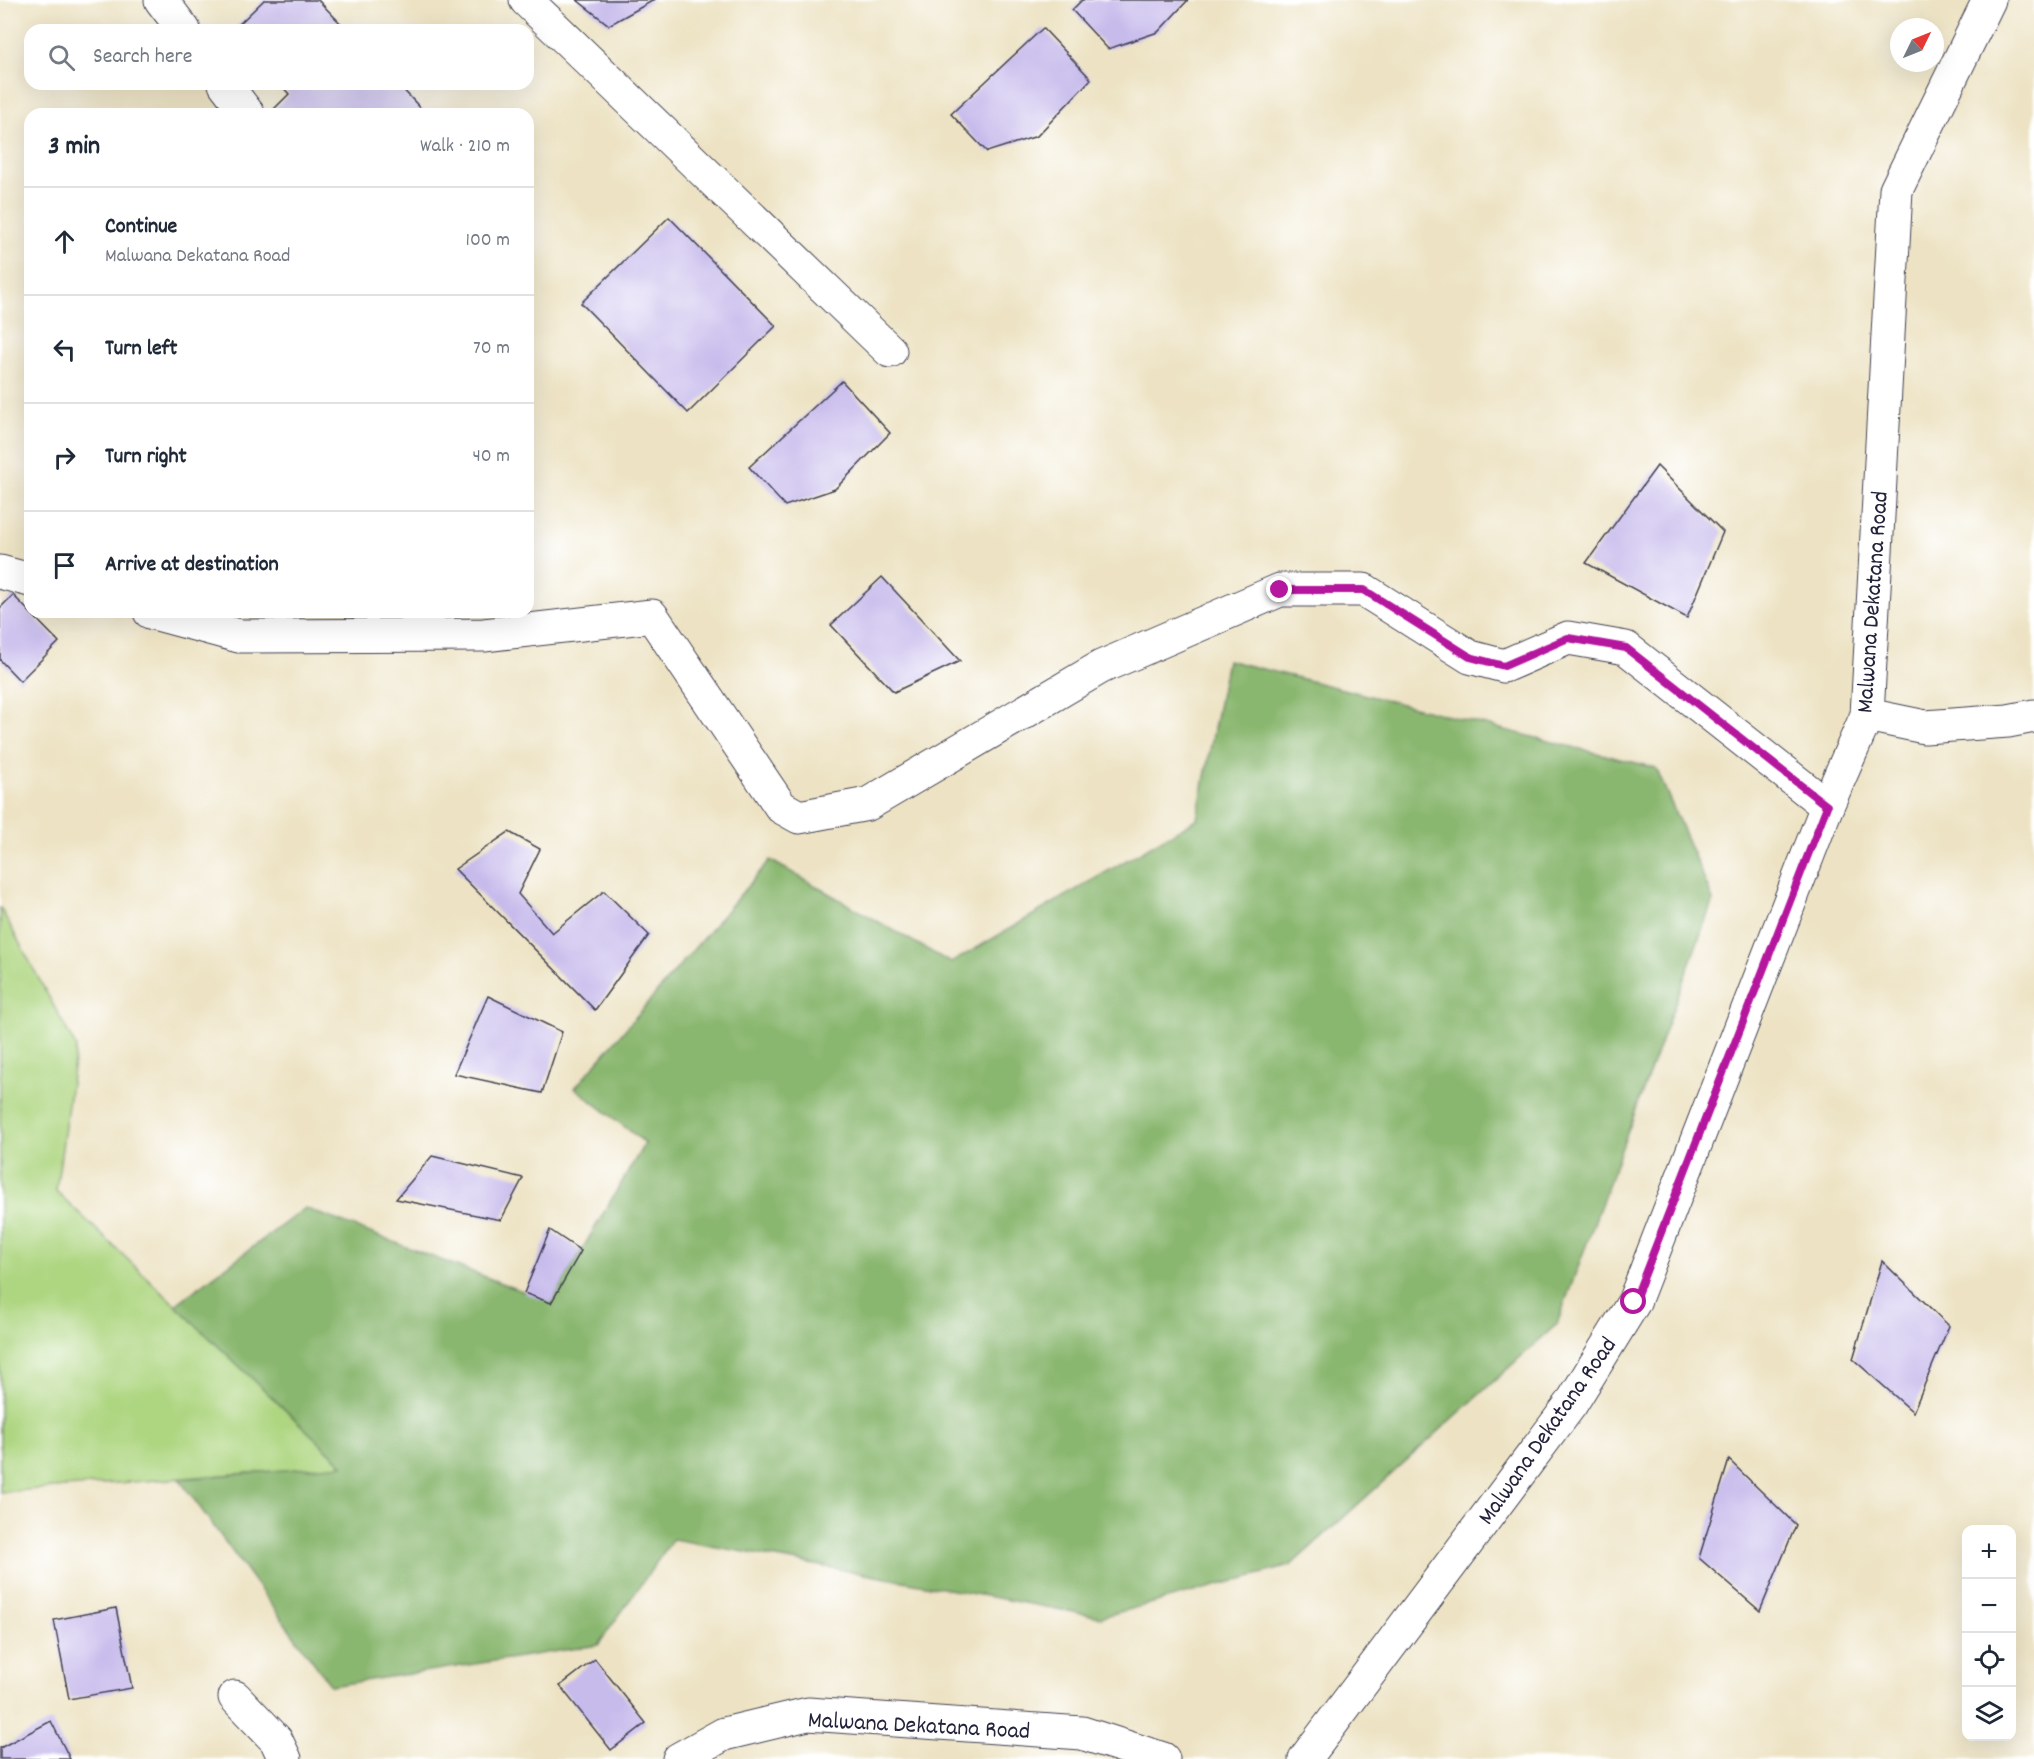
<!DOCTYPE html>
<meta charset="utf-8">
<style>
:root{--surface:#fff;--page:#f2f2f3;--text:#1f2937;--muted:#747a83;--line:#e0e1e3}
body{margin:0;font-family:Dekko,sans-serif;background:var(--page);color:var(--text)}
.controls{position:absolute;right:18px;bottom:18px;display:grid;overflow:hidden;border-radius:12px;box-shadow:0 6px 24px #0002}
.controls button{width:54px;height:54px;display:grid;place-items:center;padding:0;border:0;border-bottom:2px solid var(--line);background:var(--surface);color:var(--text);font:30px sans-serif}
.compass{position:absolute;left:1890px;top:18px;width:54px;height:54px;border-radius:50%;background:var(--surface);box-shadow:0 6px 24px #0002;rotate:47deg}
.stop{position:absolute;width:18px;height:18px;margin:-14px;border:4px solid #b5179e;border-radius:50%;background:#fff}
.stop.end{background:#b5179e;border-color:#fff;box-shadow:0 2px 6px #0008}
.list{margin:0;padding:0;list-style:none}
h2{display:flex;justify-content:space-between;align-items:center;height:78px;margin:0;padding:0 24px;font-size:26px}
h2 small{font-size:20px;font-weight:400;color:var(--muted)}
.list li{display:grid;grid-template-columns:39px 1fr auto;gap:18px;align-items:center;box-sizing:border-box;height:108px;padding:0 24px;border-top:2px solid var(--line)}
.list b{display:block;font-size:22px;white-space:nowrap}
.list p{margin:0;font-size:20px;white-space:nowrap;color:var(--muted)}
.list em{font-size:20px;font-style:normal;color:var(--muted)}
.icon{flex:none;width:33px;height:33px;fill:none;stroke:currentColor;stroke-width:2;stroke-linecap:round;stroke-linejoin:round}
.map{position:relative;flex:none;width:2034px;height:1759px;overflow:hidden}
.search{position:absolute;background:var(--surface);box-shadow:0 6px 24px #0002;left:24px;top:24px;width:510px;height:66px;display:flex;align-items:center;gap:15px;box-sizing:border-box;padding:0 21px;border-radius:18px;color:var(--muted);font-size:22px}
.panel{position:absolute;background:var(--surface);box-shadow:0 6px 24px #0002;left:24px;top:108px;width:510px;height:510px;border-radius:18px}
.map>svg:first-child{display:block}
.green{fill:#aed681;stroke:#687c5e;stroke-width:1.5}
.forest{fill:#8ab76f;stroke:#566c55;stroke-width:1.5}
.building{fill:#c7bbec}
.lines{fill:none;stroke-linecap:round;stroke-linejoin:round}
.minor-casing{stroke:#403f50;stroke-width:35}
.tertiary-casing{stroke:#403f50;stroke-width:35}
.minor{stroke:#fff;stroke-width:33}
.tertiary{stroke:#fff;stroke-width:33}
.route{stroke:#b5179e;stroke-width:8}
.labels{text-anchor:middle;stroke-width:6;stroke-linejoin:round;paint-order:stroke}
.street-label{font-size:24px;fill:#22223b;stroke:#fff}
</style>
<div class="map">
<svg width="2034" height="1759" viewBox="0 0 2034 1759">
<rect width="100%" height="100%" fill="#fff"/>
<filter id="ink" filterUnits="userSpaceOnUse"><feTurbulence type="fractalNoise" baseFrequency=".0167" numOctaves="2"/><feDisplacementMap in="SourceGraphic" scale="12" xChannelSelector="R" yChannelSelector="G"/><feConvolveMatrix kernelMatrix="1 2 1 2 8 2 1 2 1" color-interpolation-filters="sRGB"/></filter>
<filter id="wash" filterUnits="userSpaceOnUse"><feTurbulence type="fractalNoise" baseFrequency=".008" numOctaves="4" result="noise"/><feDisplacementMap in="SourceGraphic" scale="24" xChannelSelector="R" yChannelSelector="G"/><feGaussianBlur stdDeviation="1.35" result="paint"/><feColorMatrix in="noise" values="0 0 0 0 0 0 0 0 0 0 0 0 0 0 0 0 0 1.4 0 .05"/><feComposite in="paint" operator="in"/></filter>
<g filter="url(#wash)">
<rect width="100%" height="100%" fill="#ede3c4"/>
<path class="green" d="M0 907 76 1047 56 1191 344 1466 0 1492Z"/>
<path class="forest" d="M1227 660 1656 768 1713 900 1557 1324 1290 1566 1101 1617 673 1539 598 1645 331 1686 179 1479 343 1465 175 1305 305 1208 551 1302 645 1143 575 1088 770 860 951 963 1197 819Z"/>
<g id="blocks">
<path class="building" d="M264 0H318L347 30H233Z
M577 0H654L609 25Z
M1082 0H1188L1158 32 1108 49 1072 10Z
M1043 28 1091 79 1037 136 987 152 951 114Z
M280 84H398L426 114H278L274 109 289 94Z
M669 217 776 326 688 413 581 303Z
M842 381 890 433 835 489 785 506 749 467Z
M1657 466 1723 532 1687 618 1586 563Z
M882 577 960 661 894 692 831 625Z
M13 595 59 642 20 681 0 660V608Z
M509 832 540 849 518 894 552 933 604 891 649 935 595 1010 455 869Z
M488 996 562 1032 542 1093 454 1074Z
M432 1156 523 1178 501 1220 396 1199Z
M550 1230 581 1251 551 1303 524 1293Z
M1882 1261 1949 1326 1913 1412 1853 1359Z
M1729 1460 1796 1525 1760 1611 1699 1558Z
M116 1608 132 1688 69 1699 54 1620Z
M595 1659 646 1723 611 1750 560 1686Z
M51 1721 70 1759H0V1748Z"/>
</g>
</g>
<g filter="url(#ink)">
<use href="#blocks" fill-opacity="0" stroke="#403f50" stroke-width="1.5"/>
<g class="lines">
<g class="minor-casing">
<path id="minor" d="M161 0 184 30
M526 0 890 351
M225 84 248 114
M0 572 30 580
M150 612 239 636 484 635 652 616 781 807 799 817 868 804 1101 667 1280 590H1364L1470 657 1504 666 1568 638 1626 648 1827 806
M235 1697 276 1740 285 1759"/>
</g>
<g class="tertiary-casing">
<path id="tertiary" d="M1867 715 1925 727 2008 721 2034 716
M679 1759 724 1734 808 1714 1082 1733 1163 1759
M1305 1759 1571 1404 1634 1302 1827 806 1867 715 1896 190 1989 0"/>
</g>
<use href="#minor" class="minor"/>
<use href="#tertiary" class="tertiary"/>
</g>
</g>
<g class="lines" filter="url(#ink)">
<path class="route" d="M1280 590H1364L1470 657 1504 666 1568 638 1626 648 1827 806 1634 1302"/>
</g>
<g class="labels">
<g class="street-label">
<text transform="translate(1871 602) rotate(-86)" y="8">Malwana Dekatana Road</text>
<text transform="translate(1546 1430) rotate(-55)" y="8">Malwana Dekatana Road</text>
<text transform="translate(919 1724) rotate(3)" y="8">Malwana Dekatana Road</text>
</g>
</g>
</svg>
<div class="controls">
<button>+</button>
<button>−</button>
<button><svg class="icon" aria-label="locate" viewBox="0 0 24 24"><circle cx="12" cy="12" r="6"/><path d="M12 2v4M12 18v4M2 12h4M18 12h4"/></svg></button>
<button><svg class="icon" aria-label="layers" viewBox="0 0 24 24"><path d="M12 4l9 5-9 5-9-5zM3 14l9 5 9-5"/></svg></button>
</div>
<svg class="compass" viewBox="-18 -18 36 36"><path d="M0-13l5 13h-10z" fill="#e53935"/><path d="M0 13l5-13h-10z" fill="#747a83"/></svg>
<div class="stop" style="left:1634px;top:1302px"></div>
<div class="stop end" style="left:1280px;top:590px"></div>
<div class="search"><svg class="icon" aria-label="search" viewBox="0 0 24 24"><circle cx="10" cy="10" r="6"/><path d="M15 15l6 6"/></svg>Search here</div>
<section class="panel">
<h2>3 min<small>Walk · 210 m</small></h2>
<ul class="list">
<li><svg class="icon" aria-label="ahead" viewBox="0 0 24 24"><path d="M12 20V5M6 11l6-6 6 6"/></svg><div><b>Continue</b><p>Malwana Dekatana Road</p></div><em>100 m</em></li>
<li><svg class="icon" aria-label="left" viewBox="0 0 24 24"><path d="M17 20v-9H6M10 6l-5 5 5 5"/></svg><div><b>Turn left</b></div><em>70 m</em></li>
<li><svg class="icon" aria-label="right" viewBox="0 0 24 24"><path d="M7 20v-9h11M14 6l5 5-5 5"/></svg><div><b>Turn right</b></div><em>40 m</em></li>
<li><svg class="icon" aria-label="arrive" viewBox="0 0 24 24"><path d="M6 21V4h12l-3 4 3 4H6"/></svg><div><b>Arrive at destination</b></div></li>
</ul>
</section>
</div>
